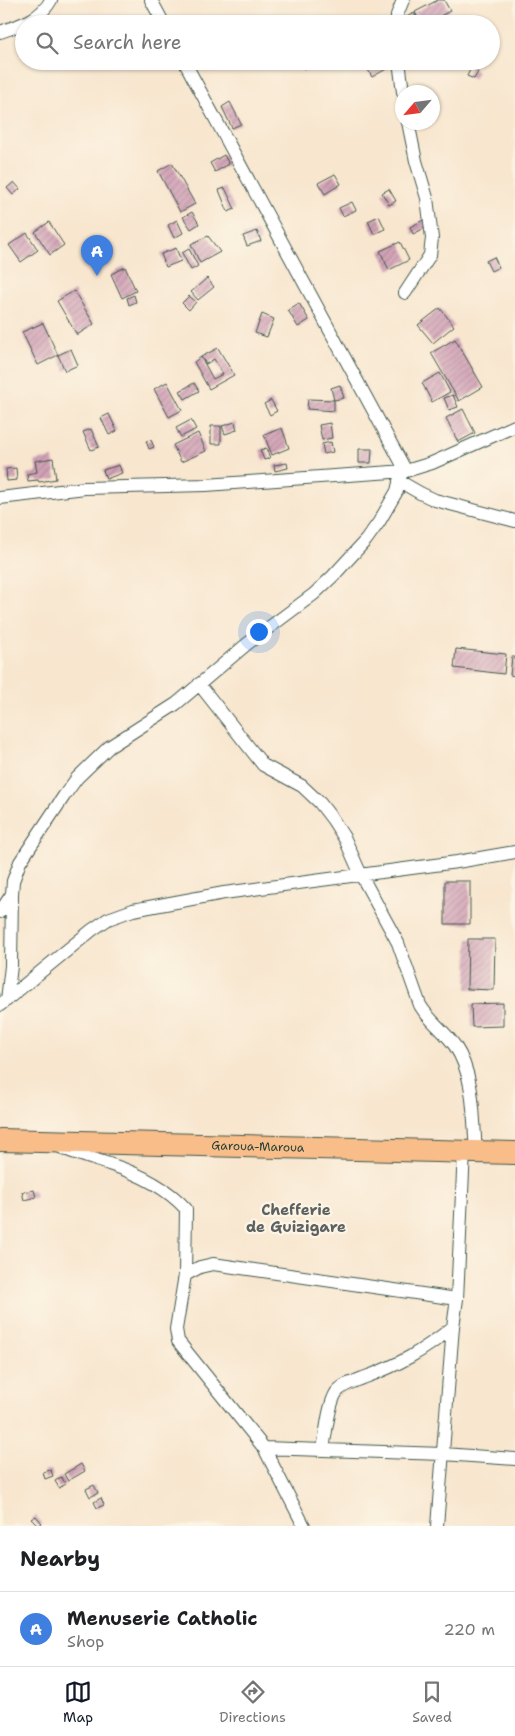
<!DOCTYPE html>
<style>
:root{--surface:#fff;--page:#f2f2f2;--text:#202124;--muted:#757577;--line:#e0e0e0;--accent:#111827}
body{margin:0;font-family:"Shantell Sans",sans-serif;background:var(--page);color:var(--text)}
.compass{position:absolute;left:395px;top:85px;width:45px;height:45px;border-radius:50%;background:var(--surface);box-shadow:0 1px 4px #0004;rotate:242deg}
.you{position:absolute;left:258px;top:631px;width:18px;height:18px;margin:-12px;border:4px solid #fff;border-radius:50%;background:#1a73e8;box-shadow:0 0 0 8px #1a73e833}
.badge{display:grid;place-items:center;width:32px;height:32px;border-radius:50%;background:var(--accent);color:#fff;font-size:16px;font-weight:700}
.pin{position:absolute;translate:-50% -41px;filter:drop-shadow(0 1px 2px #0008)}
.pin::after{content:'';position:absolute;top:26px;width:18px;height:15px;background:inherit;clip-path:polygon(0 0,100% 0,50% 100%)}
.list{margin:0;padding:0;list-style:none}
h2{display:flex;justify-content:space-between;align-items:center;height:65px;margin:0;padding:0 20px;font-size:21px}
h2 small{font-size:16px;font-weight:400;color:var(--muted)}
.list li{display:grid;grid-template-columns:32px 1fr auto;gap:15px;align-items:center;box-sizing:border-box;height:75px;padding:0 20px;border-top:1px solid var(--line)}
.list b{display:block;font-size:19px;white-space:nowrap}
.list p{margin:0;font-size:16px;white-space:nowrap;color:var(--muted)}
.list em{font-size:16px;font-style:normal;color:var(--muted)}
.icon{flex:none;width:28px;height:28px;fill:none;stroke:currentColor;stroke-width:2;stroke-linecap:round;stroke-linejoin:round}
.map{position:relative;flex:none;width:515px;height:1526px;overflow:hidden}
.search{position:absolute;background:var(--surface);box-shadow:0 1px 4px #0004;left:15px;right:15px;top:15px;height:55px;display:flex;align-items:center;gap:12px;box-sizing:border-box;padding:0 18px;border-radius:28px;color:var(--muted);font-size:19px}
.sheet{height:140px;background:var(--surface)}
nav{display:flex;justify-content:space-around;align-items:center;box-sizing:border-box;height:70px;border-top:1px solid var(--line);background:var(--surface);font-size:14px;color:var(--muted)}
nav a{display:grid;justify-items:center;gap:2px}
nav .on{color:var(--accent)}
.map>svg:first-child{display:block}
.building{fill:url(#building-hatch)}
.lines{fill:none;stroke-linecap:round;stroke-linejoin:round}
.street-casing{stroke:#40564b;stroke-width:14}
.highway-casing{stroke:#40564b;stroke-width:24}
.street{stroke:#fff;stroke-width:12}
.highway{stroke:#f8bd89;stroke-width:22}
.labels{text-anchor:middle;stroke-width:4.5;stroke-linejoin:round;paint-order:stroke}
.street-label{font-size:12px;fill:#1f3d34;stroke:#fcf5e5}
.quarter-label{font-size:15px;font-weight:bold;fill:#5e6162;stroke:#fcf5e5}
</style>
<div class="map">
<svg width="515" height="1526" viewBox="0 0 515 1526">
<defs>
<pattern id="building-hatch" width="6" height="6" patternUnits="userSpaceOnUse" patternTransform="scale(1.25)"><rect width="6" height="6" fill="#d3a3b8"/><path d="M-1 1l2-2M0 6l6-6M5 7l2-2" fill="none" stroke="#ab8696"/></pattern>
</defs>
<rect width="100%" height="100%" fill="#fcf5e5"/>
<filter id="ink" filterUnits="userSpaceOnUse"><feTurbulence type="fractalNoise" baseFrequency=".02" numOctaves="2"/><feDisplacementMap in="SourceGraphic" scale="10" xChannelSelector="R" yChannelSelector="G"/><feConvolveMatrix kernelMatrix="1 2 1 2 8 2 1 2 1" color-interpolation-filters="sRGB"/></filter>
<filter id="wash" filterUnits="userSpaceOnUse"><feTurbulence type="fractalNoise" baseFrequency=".0096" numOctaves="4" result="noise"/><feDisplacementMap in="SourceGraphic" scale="20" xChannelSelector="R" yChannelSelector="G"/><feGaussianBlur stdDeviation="1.12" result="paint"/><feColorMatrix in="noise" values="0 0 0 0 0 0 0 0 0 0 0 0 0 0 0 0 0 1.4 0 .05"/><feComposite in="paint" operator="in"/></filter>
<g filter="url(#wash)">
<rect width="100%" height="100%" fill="#f8e6cf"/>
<g id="blocks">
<path class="building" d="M438 0H444L450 11 425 24H421L415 12Z
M414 13 420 24H403L401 20Z
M301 61H306L309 66 304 69Z
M313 61H330L317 68Z
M363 61H384L388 68 372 77Z
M471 68 478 72 474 79 467 76Z
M230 102 241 124 232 128 222 107Z
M224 155 229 164 215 172 210 163Z
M172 163 195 204 180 212 158 171Z
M335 174 341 184 325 194 318 183Z
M14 182 20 189 13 195 7 188Z
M225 188 235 209 228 212 219 190Z
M389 189 396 201 389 205 382 193Z
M352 202 356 210 343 216 339 208Z
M192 212 199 224 191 229 183 217Z
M379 216 385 229 374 234 368 221Z
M427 218 431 225 413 234 410 227Z
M177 220 183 233 174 238 168 225Z
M49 222 64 245 50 255 35 232Z
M257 231 261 241 247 246 243 236Z
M27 233 38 250 21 262 9 245Z
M208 236 220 252 200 263 191 244Z
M400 242 409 260 389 270 380 251Z
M176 248 181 261 166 267 161 254Z
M189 249 198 266 191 270 182 253Z
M494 257 499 267 491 271 486 261Z
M125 267 136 291 122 298 111 274Z
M207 278 214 287 198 300 191 292Z
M74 291 94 324 77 335 57 301Z
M134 295 136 302 129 305 127 298Z
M189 296 196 302 189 310 182 303Z
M299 303 309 320 298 327 288 310Z
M440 308 454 326 433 343 418 325Z
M262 314 274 319 267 337 255 333Z
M43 323 58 355 38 365 22 332Z
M455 339 483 387 459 401 431 353Z
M218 348 234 375 209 389 194 362 201 357 213 379 223 374 214 359 206 364 201 357Z
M71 349 78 365 65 371 58 355Z
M440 373 450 392 432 402 422 383Z
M167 382 182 410 169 417 154 389Z
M194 383 199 391 185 399 180 391Z
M340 385 344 398 334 400 331 388Z
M453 395 458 407 449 410 444 398Z
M308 399 334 400V411L307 409Z
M271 400 277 411 270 415 264 404Z
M463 409 475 433 458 442 446 418Z
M109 414 117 431 109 435 101 418Z
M191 420 196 429 181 437 176 428Z
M235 422 237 430 225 434 222 426Z
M330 423 332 438 322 440 319 425Z
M211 426H221V444H211Z
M282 428 289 448 272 455 264 435Z
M91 429 99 447 91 450 83 432Z
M198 433 206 451 181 462 173 445Z
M151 440 154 447 149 449 146 441Z
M331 442 333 452 324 454 322 444Z
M266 448 270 458 264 460 260 450Z
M359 449H372L371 463H359Z
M53 458 56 479 39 482 38 480 28 481 27 474 37 472 35 461Z
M287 463 288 468 275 471 274 465Z
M119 465 122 473 106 479 103 470Z
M16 468 17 480 7 481 6 469Z
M456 649 506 654 504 674 454 668Z
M512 657H515V676L510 675Z
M445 881H470V924H445Z
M468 939H495L494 990 467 989Z
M503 1003V1026L472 1027 471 1004Z
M34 1190 36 1197 24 1200 22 1192Z
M81 1464 85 1471 68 1481 64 1474Z
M51 1470 53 1476 45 1479 43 1472Z
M61 1477 66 1484 59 1488 55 1481Z
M94 1485 98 1493 90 1497 86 1489Z
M101 1498 104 1505 97 1508 94 1502Z
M36 1516 42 1523 38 1526 31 1519Z"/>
</g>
</g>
<g filter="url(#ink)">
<use href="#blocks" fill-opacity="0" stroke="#40564b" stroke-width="1"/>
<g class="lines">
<g class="street-casing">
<path id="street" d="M151 0 164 24
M397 24V15L403 0
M0 32C20 25 40 20 51 0
M184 61 406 471
M399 61 403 92
M405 293 430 255 432 238 427 198 416 161 408 122
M399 481 420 493 435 500 515 521
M0 498 85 488 206 485 406 471 432 463 515 426
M199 684 263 765 302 786 320 803 333 820 345 839 361 875 398 943 420 1005C429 1021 445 1031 455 1046 475 1076 473 1117 476 1152
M0 912 12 894 13 881 20 862 64 796 77 778 109 747 176 704 247 644 314 594 333 576 366 540 379 522 397 491 402 471
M7 1000 11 966 12 895
M0 1005 92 930 108 919 133 910 224 893 457 862 515 852
M58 1146C74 1154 92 1158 109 1164 137 1173 167 1188 186 1209L185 1275 176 1329 178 1341 264 1448 304 1526
M185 1275 200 1267 213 1264 457 1299
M264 1448 443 1454 515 1459
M323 1449C326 1434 328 1406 336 1393 342 1384 354 1382 363 1378 399 1365 423 1351 453 1327
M437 1526 453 1327 457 1299 464 1151"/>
</g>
<g class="highway-casing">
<g id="highway">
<path id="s1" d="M0 1140 515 1153"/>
</g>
</g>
<use href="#street" class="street"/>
<use href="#highway" class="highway"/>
</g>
</g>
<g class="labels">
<g class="street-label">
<text dy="4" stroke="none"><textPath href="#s1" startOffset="258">Garoua-Maroua</textPath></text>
</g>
<g class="quarter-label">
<text x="296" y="1215">Chefferie<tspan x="296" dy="17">de Guizigare</tspan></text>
</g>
</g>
</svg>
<svg class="compass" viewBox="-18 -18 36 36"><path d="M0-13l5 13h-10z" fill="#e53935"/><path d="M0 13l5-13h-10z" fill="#757577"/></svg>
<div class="you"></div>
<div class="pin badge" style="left:97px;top:276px;background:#3f7fe0">A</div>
<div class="search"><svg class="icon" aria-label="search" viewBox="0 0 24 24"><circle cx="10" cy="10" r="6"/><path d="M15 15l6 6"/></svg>Search here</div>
</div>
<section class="sheet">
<h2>Nearby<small></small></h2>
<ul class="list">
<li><span class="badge" style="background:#3f7fe0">A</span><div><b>Menuserie Catholic</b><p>Shop</p></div><em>220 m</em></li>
</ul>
</section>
<nav>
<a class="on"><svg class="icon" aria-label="map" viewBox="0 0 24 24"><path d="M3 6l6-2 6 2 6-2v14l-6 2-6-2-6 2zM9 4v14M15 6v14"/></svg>Map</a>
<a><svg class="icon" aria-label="directions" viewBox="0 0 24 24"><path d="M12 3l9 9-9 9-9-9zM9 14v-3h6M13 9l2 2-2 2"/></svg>Directions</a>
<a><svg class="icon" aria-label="saved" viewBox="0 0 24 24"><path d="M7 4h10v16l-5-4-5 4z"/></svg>Saved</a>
</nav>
